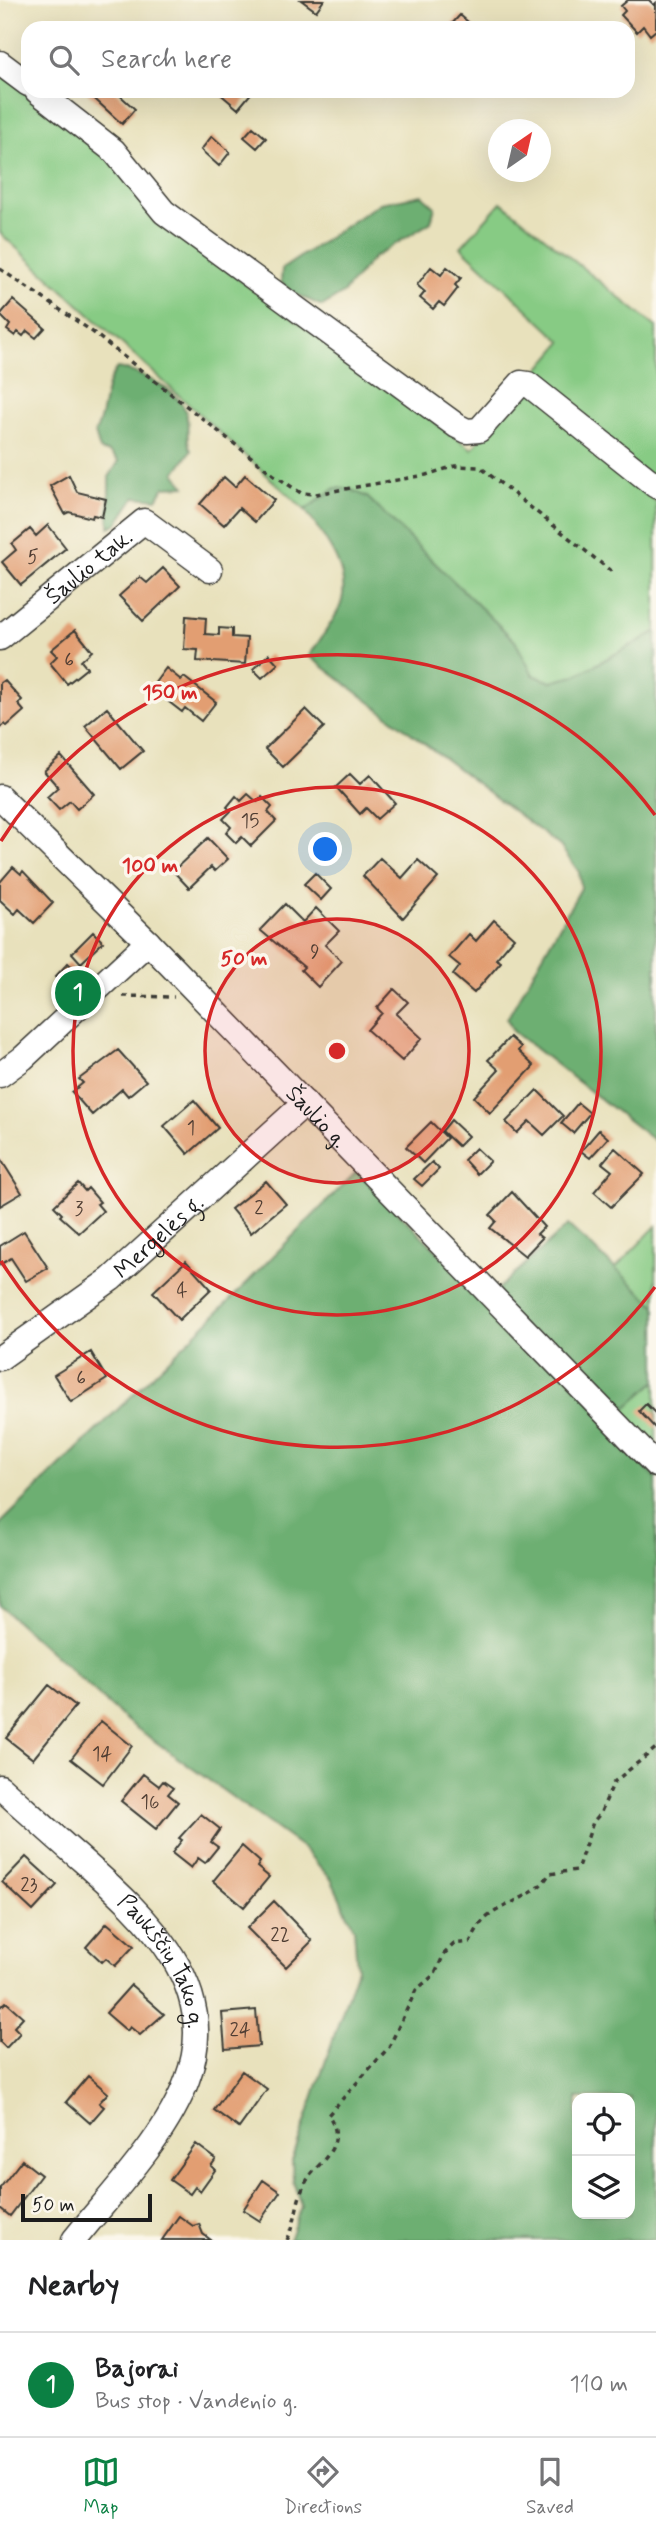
<!DOCTYPE html>
<meta charset="utf-8">
<style>
:root{--surface:#fff;--page:#f2f2f2;--text:#202124;--muted:#757577;--line:#e0e0e0;--accent:#0b8043}
body{margin:0;font-family:Mynerve,sans-serif;background:var(--page);color:var(--text)}
.controls{position:absolute;right:21px;bottom:21px;display:grid;overflow:hidden;border-radius:14px;box-shadow:0 7px 28px #0002}
.controls button{width:63px;height:63px;display:grid;place-items:center;padding:0;border:0;border-bottom:2px solid var(--line);background:var(--surface);color:var(--text);font:35px sans-serif}
.compass{position:absolute;left:488px;top:119px;width:63px;height:63px;border-radius:50%;background:var(--surface);box-shadow:0 7px 28px #0002;rotate:34deg}
.scale{position:absolute;left:21px;bottom:18px;width:131px;box-sizing:border-box;padding-left:7px;border:4px solid #1c1c1c;border-top:0;font-size:19px;line-height:24px;white-space:nowrap;color:#1c1c1c;-webkit-text-stroke:5px #fbf7ec;paint-order:stroke}
.you{position:absolute;left:326px;top:850px;width:24px;height:24px;margin:-18px;border:5px solid #fff;border-radius:50%;background:#1a73e8;box-shadow:0 0 0 10px #1a73e833}
.badge{display:grid;place-items:center;width:46px;height:46px;border-radius:50%;background:var(--accent);color:#fff;font-size:23px;font-weight:700}
.pin{position:absolute;translate:-50% -50%;border:4px solid #fff;box-shadow:0 2px 7px #0006}
.list{margin:0;padding:0;list-style:none}
h2{display:flex;justify-content:space-between;align-items:center;height:91px;margin:0;padding:0 28px;font-size:30px}
h2 small{font-size:23px;font-weight:400;color:var(--muted)}
.list li{display:grid;grid-template-columns:46px 1fr auto;gap:21px;align-items:center;box-sizing:border-box;height:105px;padding:0 28px;border-top:2px solid var(--line)}
.list b{display:block;font-size:26px;white-space:nowrap}
.list p{margin:0;font-size:23px;white-space:nowrap;color:var(--muted)}
.list em{font-size:23px;font-style:normal;color:var(--muted)}
.icon{flex:none;width:38px;height:38px;fill:none;stroke:currentColor;stroke-width:2;stroke-linecap:round;stroke-linejoin:round}
.map{position:relative;flex:none;width:656px;height:2240px;overflow:hidden}
.search{position:absolute;background:var(--surface);box-shadow:0 7px 28px #0002;left:21px;right:21px;top:21px;height:77px;display:flex;align-items:center;gap:18px;box-sizing:border-box;padding:0 24px;border-radius:21px;color:var(--muted);font-size:26px}
.sheet{height:196px;background:var(--surface)}
nav{display:flex;justify-content:space-around;align-items:center;box-sizing:border-box;height:98px;border-top:2px solid var(--line);background:var(--surface);font-size:19px;color:var(--muted)}
nav a{display:grid;justify-items:center;gap:4px}
nav .on{color:var(--accent)}
.map>svg:first-child{display:block}
.green{fill:#87cb84;stroke:#527450;stroke-width:2}
.forest{fill:#6daf72;stroke:#446647;stroke-width:2;fill-rule:evenodd}
.building{fill:#e29e72}
.lines{fill:none;stroke-linecap:round;stroke-linejoin:round}
.minor-casing{stroke:#3b3a34;stroke-width:27}
.path{stroke:#3b3a34;stroke-width:3.5;stroke-dasharray:5 5;stroke-linecap:butt}
.minor{stroke:#fff;stroke-width:24}
.ring{fill:none;stroke:#d62828;stroke-width:3.5}
.labels{text-anchor:middle;stroke-width:7;stroke-linejoin:round;paint-order:stroke}
.number-label{font-size:19px;fill:#4e3c32}
.street-label{font-size:23px;fill:#1c1c1c;stroke:#fbf7ec}
.centre{fill:#d62828;stroke:#fbf7ec;stroke-width:3.5}
.ring-label{font-size:21px;text-anchor:middle;font-weight:bold;fill:#d62828;stroke:#fbf7ec;stroke-width:7;stroke-linejoin:round;paint-order:stroke}
</style>
<div class="map">
<svg width="656" height="2240" viewBox="0 0 656 2240">
<rect width="100%" height="100%" fill="#fbf7ec"/>
<filter id="ink" filterUnits="userSpaceOnUse"><feTurbulence type="fractalNoise" baseFrequency=".0143" numOctaves="2"/><feDisplacementMap in="SourceGraphic" scale="14" xChannelSelector="R" yChannelSelector="G"/><feConvolveMatrix kernelMatrix="1 2 1 2 8 2 1 2 1" color-interpolation-filters="sRGB"/></filter>
<filter id="wash" filterUnits="userSpaceOnUse"><feTurbulence type="fractalNoise" baseFrequency=".00686" numOctaves="4" result="noise"/><feDisplacementMap in="SourceGraphic" scale="28" xChannelSelector="R" yChannelSelector="G"/><feGaussianBlur stdDeviation="1.57" result="paint"/><feColorMatrix in="noise" values="0 0 0 0 0 0 0 0 0 0 0 0 0 0 0 0 0 1.4 0 .05"/><feComposite in="paint" operator="in"/></filter>
<g filter="url(#wash)">
<rect width="100%" height="100%" fill="#e8e1bc"/>
<path class="green" d="M0 70 107 153 229 272 472 449 562 342 461 247 501 202 656 327V493L652 499 656 502V632L575 676 551 682 533 675 515 641 367 497 335 488 305 510 0 233Z
M656 1226V1306L615 1269Z
M656 1381V1479L604 1426Z"/>
<path class="forest" d="M422 195 435 207 431 222 373 258 343 293 322 306 291 292 281 282 282 269 380 203Z
M117 368C138 371 185 392 187 418 189 431 185 438 191 451L175 473 185 486 164 487 157 499 135 497 117 524 109 527V477L119 461 110 453 100 450 95 433C106 413 102 386 117 368Z
M335 488 350 489 367 497 515 641 533 675 551 682 575 676 656 632V1142L513 1031 507 1019 581 888 579 872 560 846 309 656C319 641 331 625 339 609 355 574 324 537 305 510Z
M357 1171 486 1300 568 1225 656 1306V1381L605 1426 656 1479V2240H289L301 2206 293 2181 292 2161 357 1968 354 1928 331 1879 303 1848 128 1722 0 1606V1524L222 1308ZM577 2098H630V2214H577Z"/>
<g id="blocks">
<path class="building" d="M301 0H324L316 11Z
M628 0H649L654 5 656 3V30L650 35 643 26 637 32 621 15 625 11 621 6Z
M460 15 475 28 450 26Z
M86 91H115L135 109 122 124Z
M217 91H253L238 109Z
M253 127 266 138 257 148 244 137Z
M212 136 230 152 219 166 201 150Z
M431 267 441 275 447 267 461 278 455 285 458 288 444 306 439 302 433 309 420 298 425 292 417 285Z
M13 300 45 328 36 338 27 331 23 336 18 332 15 336 7 330 10 325 0 315Z
M69 475 77 492 106 499 102 517 93 515 92 518 69 512 65 514 50 486Z
M245 475 274 500 255 522 239 508 224 525 200 504 224 477 235 487Z
M48 525 66 548 21 585 2 562 16 550 12 544 30 529 36 536Z
M163 568 180 586 143 621 119 596 140 577 147 583Z
M186 616 206 618 205 634 219 635V628L232 629V637L247 638 245 664 197 661 198 650 184 649Z
M75 630 92 651 81 661 87 668 67 684 50 663 57 656 51 650Z
M269 654 278 664 262 678 253 669Z
M166 668 181 680 184 677 216 702 201 721 185 708 182 712 151 688Z
M4 680 22 700 18 704 24 711 7 726 4 724 0 728V683Z
M107 708 143 751 121 769 85 726Z
M306 709 324 727 283 767 265 749Z
M61 756 94 794 77 809 70 801 59 810 47 797 58 787 44 771Z
M350 774 360 784 370 775 395 803 377 819 366 808 360 814 336 787Z
M248 794 257 802 262 797 272 807 268 812 276 821 251 846 242 837 236 843 226 833 231 827 223 819 231 811 227 807 236 796 241 801Z
M208 838 228 859 215 871 211 867 189 888 173 871Z
M380 858 402 878 418 860 438 878 403 918 363 876Z
M13 867 21 874 23 871 53 903 34 923 19 909 15 914 0 900V882Z
M315 873 331 889 321 900 304 884Z
M285 904 303 922 316 908 339 931 325 945 342 961 318 987 301 970 304 967 260 930Z
M494 920 514 938 496 959 501 962 474 993 453 975 460 966 449 957 469 934 476 941Z
M93 932 103 942 81 963 72 953Z
M68 963 74 969 61 983 55 977Z
M394 989 408 1002 396 1014 422 1038 402 1061 367 1030 382 1013 377 1008Z
M510 1037 521 1047 518 1051 534 1066 490 1113 474 1097 499 1070 488 1060Z
M118 1050 146 1081 128 1096 122 1089 92 1115 72 1092 83 1083 79 1079Z
M537 1090 563 1116 544 1135 529 1121 517 1133 506 1122Z
M194 1100 218 1128 188 1154 164 1126Z
M578 1103 590 1113 573 1133 561 1123Z
M451 1120 468 1136 458 1146 442 1131Z
M431 1122 447 1138 423 1163 406 1147Z
M599 1130 608 1138 590 1158 581 1151Z
M476 1148 490 1161 477 1174 464 1160Z
M615 1148 644 1174 611 1207 594 1192 612 1171 602 1163Z
M0 1158 22 1193 0 1206Z
M432 1162 439 1169 422 1186 414 1179Z
M266 1181 286 1204 251 1233 231 1209Z
M78 1183 85 1191 88 1188 100 1202 97 1204 103 1211 79 1233 60 1216 62 1214 54 1206Z
M512 1192 544 1227 537 1234 542 1238 525 1256 490 1228 496 1221 490 1215Z
M24 1231 48 1268 26 1281 11 1258 0 1265V1246Z
M186 1261 211 1289 179 1320 153 1292Z
M91 1352 107 1379 71 1402 54 1375Z
M646 1404 656 1414V1429L639 1411Z
M49 1685 76 1706 33 1759 6 1738Z
M101 1721 132 1746 103 1784 71 1759Z
M143 1774 159 1786 163 1781 173 1788 168 1794 178 1802 156 1829 121 1801Z
M201 1814 220 1829 211 1842 218 1847 205 1863 198 1858 191 1868 172 1853 182 1840 179 1838Z
M242 1846 260 1862 257 1867 269 1877 244 1907 213 1881Z
M26 1857 57 1885 33 1911 2 1882Z
M274 1901 312 1941 286 1967 247 1928Z
M107 1923 134 1946 115 1966 106 1958 102 1962 86 1947Z
M131 1985 164 2014 140 2035 130 2027 127 2031 106 2013Z
M6 2002 23 2017 14 2027 20 2033 6 2048 0 2042V2008Z
M256 2010 259 2046 225 2049 222 2013Z
M242 2071 267 2089 239 2128 214 2110Z
M88 2076 108 2093 99 2103 104 2107 90 2123 66 2102Z
M196 2144 216 2159 211 2166 215 2170 200 2191 195 2187 190 2194 170 2180Z
M22 2160 41 2175 10 2216 0 2208V2188Z
M263 2180 280 2192 260 2221 243 2210Z
M179 2216 193 2226 199 2224 203 2234 211 2240H162Z"/>
</g>
</g>
<g filter="url(#ink)">
<use href="#blocks" fill-opacity="0" stroke="#3b3a34" stroke-width="2"/>
<g class="lines">
<g class="minor-casing">
<g id="minor">
<path d="M0 63 28 84"/>
<path d="M37 91 114 151 164 212 457 426 467 431 479 430 521 383 528 384 656 486"/>
<path id="s1" d="M0 638 144 521 210 570"/>
<path id="s2" d="M0 797 148 942 656 1465"/>
<path d="M0 1075 23 1058 148 942"/>
<path id="s3" d="M0 1358 111 1279 305 1103"/>
<path id="s4" d="M0 1787C28 1812 55 1837 83 1861 146 1917 223 1986 187 2080 166 2138 112 2192 74 2240"/>
</g>
</g>
<path class="path" d="M0 269 90 330 274 475 301 493 316 494 426 475 455 466 480 467 612 572
M123 996 174 997
M287 2240C297 2222 295 2201 306 2182 313 2169 327 2160 333 2146 338 2135 335 2124 328 2115L389 2047 416 1990 435 1974 444 1954 454 1944 470 1942C474 1935 479 1924 485 1919 504 1902 537 1897 549 1874L577 1870 593 1822 600 1814 614 1782 656 1748"/>
<use href="#minor" class="minor"/>
</g>
</g>
<circle cx="337" cy="1051" r="132" fill="#d62828" fill-opacity=".12"/>
<g class="ring">
<circle cx="337" cy="1051" r="132"/>
<circle cx="337" cy="1051" r="264"/>
<path d="M655 1287A396 396 0 0 1 1 1261M1 841A396 396 0 0 1 655 815"/>
</g>
<g class="labels">
<g class="number-label">
<text x="33" y="563">5</text>
<text x="69" y="666">6</text>
<text x="250" y="827">15</text>
<text x="315" y="958">9</text>
<text x="191" y="1134">1</text>
<text x="259" y="1214">2</text>
<text x="79" y="1215">3</text>
<text x="182" y="1297">4</text>
<text x="81" y="1384">6</text>
<text x="102" y="1760">14</text>
<text x="150" y="1808">16</text>
<text x="29" y="1891">23</text>
<text x="280" y="1941">22</text>
<text x="240" y="2036">24</text>
</g>
<g class="street-label">
<text dy="8" stroke="none"><textPath href="#s1" startOffset="114">Šaulio tak.</textPath></text>
<text dy="8" stroke="none"><textPath href="#s2" startOffset="450">Šaulio g.</textPath></text>
<text dy="8" stroke="none"><textPath href="#s3" startOffset="200">Mergelės g.</textPath></text>
<text dy="8" stroke="none"><textPath href="#s4" startOffset="242">Paukščių Tako g.</textPath></text>
</g>
</g>
<circle cx="337" cy="1051" r="10" class="centre"/>
<g class="ring-label">
<text x="170" y="699">150 m</text>
<text x="150" y="872">100 m</text>
<text x="244" y="965">50 m</text>
</g>
</svg>
<div class="controls">
<button><svg class="icon" aria-label="locate" viewBox="0 0 24 24"><circle cx="12" cy="12" r="6"/><path d="M12 2v4M12 18v4M2 12h4M18 12h4"/></svg></button>
<button><svg class="icon" aria-label="layers" viewBox="0 0 24 24"><path d="M12 4l9 5-9 5-9-5zM3 14l9 5 9-5"/></svg></button>
</div>
<svg class="compass" viewBox="-18 -18 36 36"><path d="M0-13l5 13h-10z" fill="#e53935"/><path d="M0 13l5-13h-10z" fill="#757577"/></svg>
<div class="scale">50 m</div>
<div class="you"></div>
<div class="pin badge" style="left:78px;top:993px">1</div>
<div class="search"><svg class="icon" aria-label="search" viewBox="0 0 24 24"><circle cx="10" cy="10" r="6"/><path d="M15 15l6 6"/></svg>Search here</div>
</div>
<section class="sheet">
<h2>Nearby<small></small></h2>
<ul class="list">
<li><span class="badge">1</span><div><b>Bajorai</b><p>Bus stop · Vandenio g.</p></div><em>110 m</em></li>
</ul>
</section>
<nav>
<a class="on"><svg class="icon" aria-label="map" viewBox="0 0 24 24"><path d="M3 6l6-2 6 2 6-2v14l-6 2-6-2-6 2zM9 4v14M15 6v14"/></svg>Map</a>
<a><svg class="icon" aria-label="directions" viewBox="0 0 24 24"><path d="M12 3l9 9-9 9-9-9zM9 14v-3h6M13 9l2 2-2 2"/></svg>Directions</a>
<a><svg class="icon" aria-label="saved" viewBox="0 0 24 24"><path d="M7 4h10v16l-5-4-5 4z"/></svg>Saved</a>
</nav>
